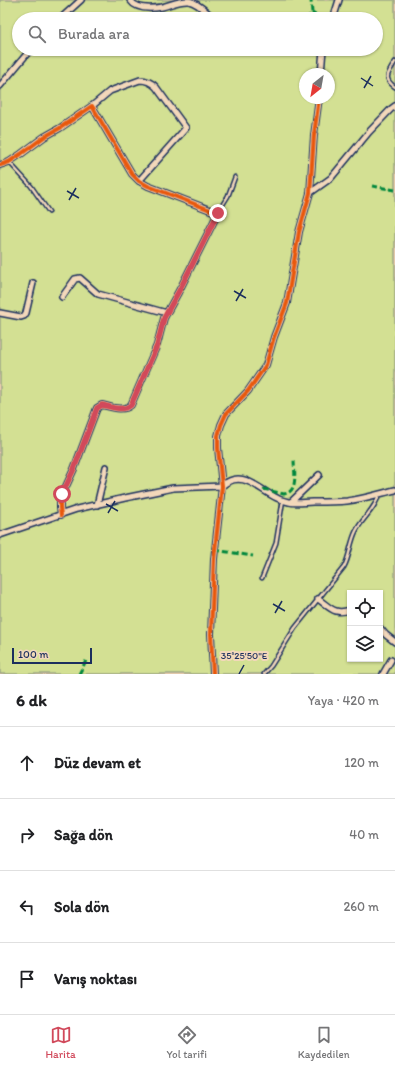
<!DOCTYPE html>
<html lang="tr">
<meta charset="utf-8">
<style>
:root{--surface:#fff;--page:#f2f2f2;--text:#202124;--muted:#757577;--line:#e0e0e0;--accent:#d1495b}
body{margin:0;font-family:Itim,sans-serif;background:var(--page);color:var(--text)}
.controls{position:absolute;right:12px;bottom:12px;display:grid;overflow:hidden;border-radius:0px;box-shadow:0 1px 3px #0004}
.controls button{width:36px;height:36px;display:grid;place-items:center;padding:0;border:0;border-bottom:1px solid var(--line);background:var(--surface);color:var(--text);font:20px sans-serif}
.compass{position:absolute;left:299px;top:68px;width:36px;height:36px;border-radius:50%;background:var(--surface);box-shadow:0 1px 3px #0004;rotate:211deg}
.scale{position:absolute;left:12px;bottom:10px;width:80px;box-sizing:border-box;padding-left:4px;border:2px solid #1b2f5e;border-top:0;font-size:11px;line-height:14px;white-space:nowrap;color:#1b2f5e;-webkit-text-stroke:3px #f3d8ba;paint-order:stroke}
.stop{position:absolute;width:12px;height:12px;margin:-9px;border:3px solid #d1495b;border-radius:50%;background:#fff}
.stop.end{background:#d1495b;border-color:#fff;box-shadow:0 1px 4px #0008}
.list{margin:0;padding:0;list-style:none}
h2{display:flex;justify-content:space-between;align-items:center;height:52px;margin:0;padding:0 16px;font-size:17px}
h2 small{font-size:13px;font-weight:400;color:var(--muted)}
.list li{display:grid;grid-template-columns:26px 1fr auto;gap:12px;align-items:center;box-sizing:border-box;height:72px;padding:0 16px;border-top:1px solid var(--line)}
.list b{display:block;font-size:15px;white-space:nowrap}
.list em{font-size:13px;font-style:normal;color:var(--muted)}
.icon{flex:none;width:22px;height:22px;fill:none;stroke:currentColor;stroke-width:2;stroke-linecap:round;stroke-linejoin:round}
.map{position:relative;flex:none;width:395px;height:674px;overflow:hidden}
.search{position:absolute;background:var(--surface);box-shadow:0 1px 3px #0004;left:12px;right:12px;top:12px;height:44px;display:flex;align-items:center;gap:10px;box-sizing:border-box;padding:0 14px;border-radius:22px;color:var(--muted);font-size:15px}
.sheet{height:340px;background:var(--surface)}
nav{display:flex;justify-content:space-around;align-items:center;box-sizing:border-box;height:56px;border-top:1px solid var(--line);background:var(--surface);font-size:11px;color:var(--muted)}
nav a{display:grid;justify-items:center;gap:2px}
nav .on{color:var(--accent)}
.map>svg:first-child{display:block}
.grass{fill:#d3e093;stroke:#778878;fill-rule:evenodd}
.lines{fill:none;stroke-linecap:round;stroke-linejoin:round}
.service-casing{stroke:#1b2f5e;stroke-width:5.5}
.minor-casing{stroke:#1b2f5e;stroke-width:8}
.service{stroke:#f3d8ba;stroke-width:2.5}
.minor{stroke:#f3d8ba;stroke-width:5}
.quiet{stroke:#00873e;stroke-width:3;stroke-dasharray:6 3;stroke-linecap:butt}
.cycleway-casing{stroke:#f3d8ba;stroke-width:6}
.cycleway{stroke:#e8590c;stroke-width:4}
.route{stroke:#d1495b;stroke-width:5}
.ticks{fill:none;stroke:#1b2f5e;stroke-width:1.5}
.ticks-label{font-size:10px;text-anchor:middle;fill:#1b2f5e;stroke:#f3d8ba;stroke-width:4;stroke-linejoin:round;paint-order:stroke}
</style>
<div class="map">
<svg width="395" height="674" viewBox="0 0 395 674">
<rect width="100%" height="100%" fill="#efd1b1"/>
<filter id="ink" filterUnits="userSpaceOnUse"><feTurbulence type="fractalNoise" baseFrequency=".025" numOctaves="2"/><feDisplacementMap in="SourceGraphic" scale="8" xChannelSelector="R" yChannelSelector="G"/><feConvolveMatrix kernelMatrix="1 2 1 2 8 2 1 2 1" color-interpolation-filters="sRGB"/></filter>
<g filter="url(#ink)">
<path class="grass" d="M0 0H395V674H0ZM19 19H376V49H19ZM305 74H329V98H305ZM350 593H380V659H350Z"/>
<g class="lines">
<g class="service-casing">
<path id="service" d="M395 62C389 73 382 78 395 87
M9 162 31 186 49 212
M218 212 228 196 235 177
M262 578 276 543 283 500
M264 674 271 666 295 628 344 567C350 556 350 543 356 531 363 517 375 510 379 494"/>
</g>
<g class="minor-casing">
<path id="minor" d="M130 0C137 10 151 9 162 7 171 5 179 0 189 1 199 3 207 13 215 19
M60 19 81 0
M333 19 339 0
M321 74 323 49
M0 86 31 49
M92 106 110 91 140 80C147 80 151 82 156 87L186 128 139 181
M0 165 9 162 21 154 44 137 60 128 92 106 132 174 139 181 148 186 218 213 180 289 164 318 157 345 131 405C123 412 111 407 102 405L97 408 74 469 62 495 60 501V508L61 515
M310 193 331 178 369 132 391 109 395 106
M62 297 75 279 80 278 98 294 167 313
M0 313 21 317 24 316 26 313 33 283
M291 502 319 475
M97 505 106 467
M0 535 77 509 125 498 173 488 222 486C242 468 259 490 277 498 280 500 285 501 289 502 296 504 305 502 313 502 324 502 336 502 347 501 363 499 379 494 395 490
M318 599C331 608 334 615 350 610
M380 628 386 635 395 642
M213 674 211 634 214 559 222 486 218 448V436L221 425 226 414 248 391 266 365 274 337 287 303 299 232 310 193 314 135 319 98
M383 674 391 660"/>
</g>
<use href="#service" class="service"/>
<use href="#minor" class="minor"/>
<path class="quiet" d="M312 13C319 18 325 18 334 17
M306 19 312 13 311 0
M267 51 272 49
M372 186 395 190
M263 489 284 494C299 492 294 471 294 460
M215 550 253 556
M79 674 87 659"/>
<g class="cycleway-casing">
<path id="cycleway" d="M0 165 9 162 21 154 44 137 60 128 92 106 132 174 139 181 148 186 218 213 180 289 164 318 157 345 131 405C123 412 111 407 102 405L97 408 74 469 62 495 60 501V508L61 515
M213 674 211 634 214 559 222 486 218 448V436L221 425 226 414 248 391 266 365 274 337 287 303 299 232 310 193 314 135 319 98"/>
</g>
<use href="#cycleway" class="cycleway"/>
</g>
</g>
<g class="lines" filter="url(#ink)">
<path class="route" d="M62 494 74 469 97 408 102 405C111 407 123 412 131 405L157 346 164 318 180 289 218 213"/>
</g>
<path class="ticks" d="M361 78 373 86M364 88 371 76M67 191 79 198M69 200 76 188M234 291 246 298M236 301 243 289M106 504 118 511M108 513 115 501M273 604 285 611M275 613 282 601M239 674 244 665"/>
<g class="ticks-label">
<text x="244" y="659">35°25'50"E</text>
</g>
</svg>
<div class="controls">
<button><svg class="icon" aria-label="locate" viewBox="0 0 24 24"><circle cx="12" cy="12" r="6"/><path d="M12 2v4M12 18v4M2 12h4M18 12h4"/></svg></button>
<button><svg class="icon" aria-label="layers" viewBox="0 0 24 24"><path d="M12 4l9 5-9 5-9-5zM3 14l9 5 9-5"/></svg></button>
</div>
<svg class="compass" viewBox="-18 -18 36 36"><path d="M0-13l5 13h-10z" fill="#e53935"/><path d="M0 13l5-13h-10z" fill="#757577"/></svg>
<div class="scale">100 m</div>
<div class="stop" style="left:62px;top:494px"></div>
<div class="stop end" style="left:218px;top:213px"></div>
<div class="search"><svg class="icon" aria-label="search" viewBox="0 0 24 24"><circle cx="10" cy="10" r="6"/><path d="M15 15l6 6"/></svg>Burada ara</div>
</div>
<section class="sheet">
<h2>6 dk<small>Yaya · 420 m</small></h2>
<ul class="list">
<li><svg class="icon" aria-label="ahead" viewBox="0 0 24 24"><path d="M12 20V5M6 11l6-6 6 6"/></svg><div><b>Düz devam et</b></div><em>120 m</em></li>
<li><svg class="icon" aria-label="right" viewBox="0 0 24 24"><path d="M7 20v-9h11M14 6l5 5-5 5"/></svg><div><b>Sağa dön</b></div><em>40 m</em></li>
<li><svg class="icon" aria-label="left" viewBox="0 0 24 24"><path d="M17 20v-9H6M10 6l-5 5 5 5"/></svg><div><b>Sola dön</b></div><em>260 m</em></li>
<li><svg class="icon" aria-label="arrive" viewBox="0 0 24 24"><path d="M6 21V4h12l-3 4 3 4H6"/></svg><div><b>Varış noktası</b></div></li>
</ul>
</section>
<nav>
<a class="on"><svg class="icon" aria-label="map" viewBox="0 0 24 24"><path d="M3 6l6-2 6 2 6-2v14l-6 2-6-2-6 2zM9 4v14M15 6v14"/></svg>Harita</a>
<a><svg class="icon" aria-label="directions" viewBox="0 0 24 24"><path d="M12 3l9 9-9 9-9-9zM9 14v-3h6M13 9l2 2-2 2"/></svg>Yol tarifi</a>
<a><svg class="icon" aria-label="saved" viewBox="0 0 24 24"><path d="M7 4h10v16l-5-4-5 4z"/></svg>Kaydedilen</a>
</nav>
